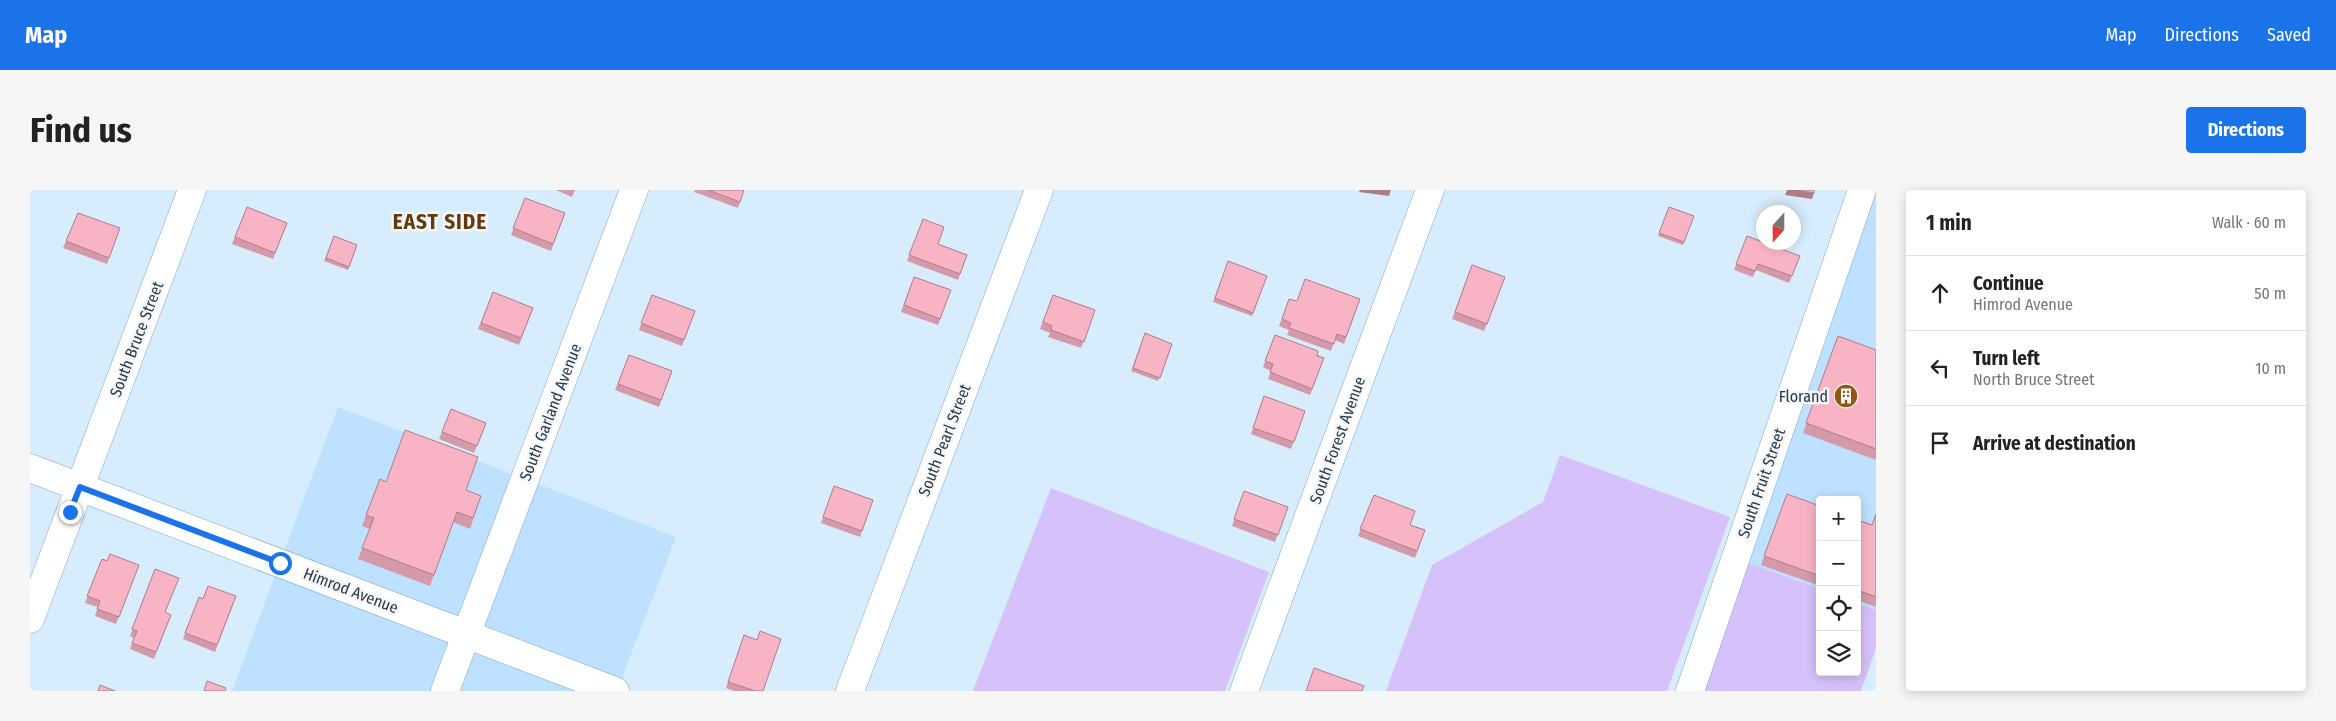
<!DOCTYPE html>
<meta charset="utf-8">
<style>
:root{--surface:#fff;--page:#f6f6f6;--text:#222;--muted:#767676;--line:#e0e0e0;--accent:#1a73e8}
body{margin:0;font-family:"Fira Sans Condensed",sans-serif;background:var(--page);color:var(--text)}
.controls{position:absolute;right:15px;bottom:15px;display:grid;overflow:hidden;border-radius:5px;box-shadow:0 2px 12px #0003}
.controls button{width:45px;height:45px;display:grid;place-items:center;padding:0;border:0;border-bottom:1px solid var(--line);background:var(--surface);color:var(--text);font:25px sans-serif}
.compass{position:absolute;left:1726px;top:15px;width:45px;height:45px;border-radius:50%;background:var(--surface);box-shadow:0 2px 12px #0003;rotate:201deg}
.stop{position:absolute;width:15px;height:15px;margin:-11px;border:4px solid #1a73e8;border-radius:50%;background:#fff}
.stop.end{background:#1a73e8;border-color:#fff;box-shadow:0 1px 5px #0008}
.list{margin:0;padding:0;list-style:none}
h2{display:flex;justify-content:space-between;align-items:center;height:65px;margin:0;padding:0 20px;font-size:21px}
h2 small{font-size:16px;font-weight:400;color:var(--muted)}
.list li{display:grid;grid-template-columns:32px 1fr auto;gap:15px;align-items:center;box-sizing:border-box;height:75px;padding:0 20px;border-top:1px solid var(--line)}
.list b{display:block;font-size:19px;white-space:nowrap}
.list p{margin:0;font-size:16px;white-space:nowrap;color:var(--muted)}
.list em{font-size:16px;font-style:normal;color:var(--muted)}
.icon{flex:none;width:28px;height:28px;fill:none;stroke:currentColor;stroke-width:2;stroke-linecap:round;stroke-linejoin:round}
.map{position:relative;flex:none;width:1846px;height:501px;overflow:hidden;border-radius:5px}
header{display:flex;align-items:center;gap:30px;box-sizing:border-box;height:70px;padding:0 25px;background:var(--accent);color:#fff}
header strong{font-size:24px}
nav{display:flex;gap:28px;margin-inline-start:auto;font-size:18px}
.intro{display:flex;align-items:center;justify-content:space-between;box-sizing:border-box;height:120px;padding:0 30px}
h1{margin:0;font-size:35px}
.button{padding:12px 22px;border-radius:5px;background:var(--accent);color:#fff;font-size:18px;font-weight:700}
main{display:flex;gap:30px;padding:0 30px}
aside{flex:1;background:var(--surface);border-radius:5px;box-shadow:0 2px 12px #0003}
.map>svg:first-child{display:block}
.built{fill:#bde1ff}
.green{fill:#d7c1fa}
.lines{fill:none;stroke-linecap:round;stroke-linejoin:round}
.street-casing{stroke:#74a9d2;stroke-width:29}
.secondary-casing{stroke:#74a9d2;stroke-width:29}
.street{stroke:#fff;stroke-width:28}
.secondary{stroke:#fff;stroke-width:28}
.wall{fill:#d59aa9}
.shaded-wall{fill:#ae7d89}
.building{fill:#f8b3c4;stroke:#ae7d89}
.route{stroke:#1a73e8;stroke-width:6}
.labels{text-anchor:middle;stroke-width:5;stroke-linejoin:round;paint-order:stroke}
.street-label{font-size:16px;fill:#253b4d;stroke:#f6f6f6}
.poi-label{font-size:16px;fill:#253b4d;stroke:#f6f6f6;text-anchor:end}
.district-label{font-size:21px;font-weight:bold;letter-spacing:1px;fill:#623a0d;stroke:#f6f6f6}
</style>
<header>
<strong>Map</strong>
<nav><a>Map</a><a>Directions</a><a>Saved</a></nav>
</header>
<div class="intro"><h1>Find us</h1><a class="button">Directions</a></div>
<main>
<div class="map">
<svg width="1846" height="501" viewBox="0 0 1846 501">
<rect width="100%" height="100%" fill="#d7edfe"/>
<path class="built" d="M1832 0H1846V420L1827 413V310H1790V399L1705 368Z
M308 217 646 347 587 501H202Z"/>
<path class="green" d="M1530 265 1700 327 1637 501H1356L1402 375 1513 312Z
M1021 298 1239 382 1195 501H943Z
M1705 368 1790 399V482H1827V413L1846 420V458L1831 501H1660Z"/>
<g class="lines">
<g class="street-casing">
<path id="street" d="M0 429 162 0
M415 501 604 0
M820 501 1009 0
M1214 501 1400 0
M1660 501 1832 0"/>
</g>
<g class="secondary-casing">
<path id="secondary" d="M0 278 585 501"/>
</g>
<use href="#street" class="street"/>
<use href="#secondary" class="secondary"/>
</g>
<path class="wall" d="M526 0H545L542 7Z
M665 0H714L708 18 664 2Z
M495 8 535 23 521 61 481 45Z
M217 17 257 33 243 69 202 54Z
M1639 17 1664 26 1653 55 1628 46Z
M893 29 908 54 937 65 928 90 877 71Z
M90 38 77 74 33 58 36 51Z
M304 46 327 55 318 80 294 71Z
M1717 46 1770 66 1759 93 1726 80 1723 87 1704 80Z
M1198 71 1237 86 1222 126 1183 112Z
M1442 75 1475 87 1454 141 1422 129Z
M884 87 921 100 908 135 871 122Z
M463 102 503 118 489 155 448 139Z
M622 105 665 121 652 156 609 140Z
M1023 105 1065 120 1051 158 1018 147 1020 143 1010 139Z
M1259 109 1267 111 1330 109 1314 154 1305 150 1301 161 1257 145 1259 140 1249 136Z
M1115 143 1142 154 1128 191 1101 181Z
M1245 145 1294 168 1280 205 1238 189 1241 181 1233 177Z
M1808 146 1846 160V270L1773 243Z
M599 165 642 181 629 217 585 200Z
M1234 206 1275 221 1261 259 1221 244Z
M421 219 456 233 444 263 409 249Z
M350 289 356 292 436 300 451 306 440 339 423 332 400 396 328 369 340 339 332 336Z
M804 296 843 310 830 347 791 333Z
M1214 301 1258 317 1245 352 1202 336Z
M1757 304 1790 316V396L1731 375Z
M1344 305 1380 335 1395 340 1385 368 1328 346Z
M1846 324V417L1827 410V330L1842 335Z
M72 369 77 371 109 375 86 434 65 426 68 417 55 413Z
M125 379 135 422 141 425 124 469 100 459 104 448 100 446Z
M206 406 185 462 153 449 169 407 173 409Z
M714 445 733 501H704L696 498Z"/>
<path class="shaded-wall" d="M1330 0H1361L1359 6 1329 2Z
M1757 0H1766L1784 3 1782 9 1755 5Z"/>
<path class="building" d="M678 0H714L710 12Z
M1766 0H1784V3Z
M495 8 535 23 523 54 483 38Z
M217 17 257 33 245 63 205 47Z
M1639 17 1664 26 1654 52 1629 43Z
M48 23 90 38 79 68 36 51Z
M893 29 914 37 908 54 937 65 930 84 879 65Z
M304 46 327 55 319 77 296 68Z
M1717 46 1770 66 1762 86 1728 74 1725 81 1706 74Z
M1198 71 1237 86 1223 123 1185 108Z
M1442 75 1475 87 1457 134 1425 122Z
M884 87 921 100 910 129 874 115Z
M1275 89 1330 109 1316 147 1307 144 1304 154 1259 138 1261 133 1252 129 1259 109 1267 111Z
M463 102 503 118 491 148 451 133Z
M622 105 665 121 654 150 611 133Z
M1023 105 1065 120 1054 152 1021 140 1022 136 1013 132Z
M1115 143 1142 154 1130 188 1103 178Z
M1245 145 1288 161 1287 166 1294 168 1282 199 1240 182 1243 174 1235 171Z
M1808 146 1846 160V259L1776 233Z
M599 165 642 181 631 210 588 194Z
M1234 206 1275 221 1264 252 1223 238Z
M421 219 456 233 447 256 412 242Z
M375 240 448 267 436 300 451 306 443 328 427 322 404 385 332 358 344 328 336 325 350 289 356 292Z
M804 296 843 310 832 341 793 327Z
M1214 301 1258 317 1248 345 1204 329Z
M1757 304 1790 316V386L1734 366Z
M1344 305 1385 321 1380 335 1395 340 1387 361 1330 339Z
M1846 324V407L1827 400V330L1842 335Z
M80 364 109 375 89 427 67 419 70 411 57 406 72 369 77 371Z
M125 379 149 388 135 422 141 425 126 462 102 453 107 441 102 439Z
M178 396 206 406 187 455 155 443 169 407 173 409Z
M730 441 751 449 733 501H725L698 492 714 445 727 450Z
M1284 478 1334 496 1332 501H1276Z
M177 491 196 498 195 501H174Z
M70 495 85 501H68Z"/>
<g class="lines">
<path class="route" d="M40 322 50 297 250 373"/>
</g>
<defs>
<g id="building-disc" transform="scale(1.25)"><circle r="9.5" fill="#915715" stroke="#f6f6f6"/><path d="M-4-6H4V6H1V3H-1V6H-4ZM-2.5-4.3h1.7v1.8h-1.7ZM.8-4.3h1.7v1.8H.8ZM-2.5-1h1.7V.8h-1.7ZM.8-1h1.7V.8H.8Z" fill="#fff"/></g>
</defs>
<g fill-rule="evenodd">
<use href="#building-disc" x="1816" y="206"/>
</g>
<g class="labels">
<g class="street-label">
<text transform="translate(106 149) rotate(-69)" y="6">South Bruce Street</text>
<text transform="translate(520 222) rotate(-69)" y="6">South Garland Avenue</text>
<text transform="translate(914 250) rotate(-69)" y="6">South Pearl Street</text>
<text transform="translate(1307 250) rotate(-70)" y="6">South Forest Avenue</text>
<text transform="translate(1731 293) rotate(-71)" y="6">South Fruit Street</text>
<text transform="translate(321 400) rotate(21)" y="6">Himrod Avenue</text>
</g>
<g class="poi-label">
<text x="1798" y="212">Florand</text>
</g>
<g class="district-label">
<text x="410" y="39">EAST SIDE</text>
</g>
</g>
</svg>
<div class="controls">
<button>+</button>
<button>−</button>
<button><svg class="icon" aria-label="locate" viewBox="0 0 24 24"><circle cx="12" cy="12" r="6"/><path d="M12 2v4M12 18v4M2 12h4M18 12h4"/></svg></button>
<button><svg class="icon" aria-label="layers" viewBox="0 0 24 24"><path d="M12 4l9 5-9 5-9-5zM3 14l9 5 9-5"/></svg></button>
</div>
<svg class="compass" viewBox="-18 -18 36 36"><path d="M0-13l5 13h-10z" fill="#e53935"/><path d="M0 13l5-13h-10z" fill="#767676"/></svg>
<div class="stop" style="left:250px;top:373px"></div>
<div class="stop end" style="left:40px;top:322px"></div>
</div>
<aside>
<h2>1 min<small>Walk · 60 m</small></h2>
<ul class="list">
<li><svg class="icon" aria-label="ahead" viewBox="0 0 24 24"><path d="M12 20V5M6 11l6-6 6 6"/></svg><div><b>Continue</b><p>Himrod Avenue</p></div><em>50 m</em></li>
<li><svg class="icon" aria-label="left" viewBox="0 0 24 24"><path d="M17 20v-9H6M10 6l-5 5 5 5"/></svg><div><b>Turn left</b><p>North Bruce Street</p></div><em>10 m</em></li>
<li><svg class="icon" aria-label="arrive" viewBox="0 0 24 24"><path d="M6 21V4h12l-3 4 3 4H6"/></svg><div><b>Arrive at destination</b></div></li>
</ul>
</aside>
</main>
